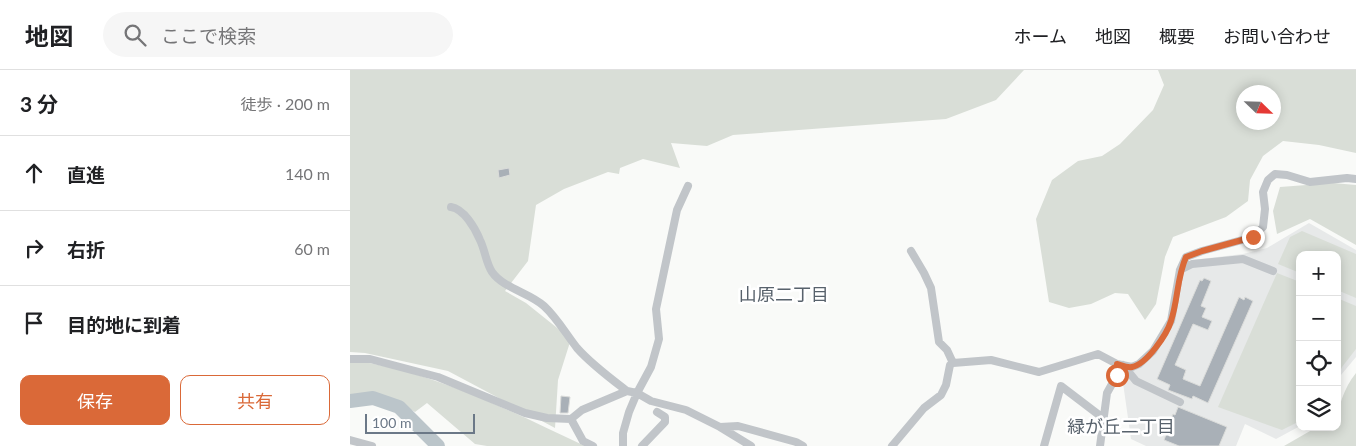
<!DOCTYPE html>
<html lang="ja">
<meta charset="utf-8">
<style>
:root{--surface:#fff;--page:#f6f6f6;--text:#202124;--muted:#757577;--line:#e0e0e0;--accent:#da6938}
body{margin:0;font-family:Lato,"Noto Sans JP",sans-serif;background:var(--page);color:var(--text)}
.controls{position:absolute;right:15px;bottom:15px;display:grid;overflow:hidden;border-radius:10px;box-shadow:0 2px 12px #0003}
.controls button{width:45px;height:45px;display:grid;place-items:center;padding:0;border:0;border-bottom:1px solid var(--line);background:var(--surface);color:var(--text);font:25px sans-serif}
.compass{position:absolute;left:886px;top:15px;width:45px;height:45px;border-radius:50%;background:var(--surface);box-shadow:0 2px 12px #0003;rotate:113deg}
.scale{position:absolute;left:15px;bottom:12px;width:110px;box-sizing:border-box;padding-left:5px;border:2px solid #6b7887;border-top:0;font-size:14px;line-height:18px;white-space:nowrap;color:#6b7887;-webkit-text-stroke:4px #fff;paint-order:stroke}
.stop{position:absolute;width:15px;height:15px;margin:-11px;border:4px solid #da6938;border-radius:50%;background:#fff}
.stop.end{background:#da6938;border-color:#fff;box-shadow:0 1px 5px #0008}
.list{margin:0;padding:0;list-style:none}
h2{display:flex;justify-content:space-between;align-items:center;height:65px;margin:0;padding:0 20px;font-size:21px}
h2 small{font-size:16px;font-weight:400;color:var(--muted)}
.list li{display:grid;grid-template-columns:32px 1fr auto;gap:15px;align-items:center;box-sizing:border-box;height:75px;padding:0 20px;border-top:1px solid var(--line)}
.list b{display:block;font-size:19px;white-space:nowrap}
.list em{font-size:16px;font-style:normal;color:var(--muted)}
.actions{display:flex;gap:10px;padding:15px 20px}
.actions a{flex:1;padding:11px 0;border:1px solid var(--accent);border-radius:10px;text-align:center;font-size:18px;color:var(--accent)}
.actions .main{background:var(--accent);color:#fff}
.icon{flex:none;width:28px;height:28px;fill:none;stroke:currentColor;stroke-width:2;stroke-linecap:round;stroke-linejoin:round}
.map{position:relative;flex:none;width:1006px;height:376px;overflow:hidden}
header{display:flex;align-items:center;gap:30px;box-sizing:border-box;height:70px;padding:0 25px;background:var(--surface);border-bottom:1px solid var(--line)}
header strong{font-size:24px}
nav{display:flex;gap:28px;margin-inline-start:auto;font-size:18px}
.search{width:350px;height:45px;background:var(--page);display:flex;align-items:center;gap:12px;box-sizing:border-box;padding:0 18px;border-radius:28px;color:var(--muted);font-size:19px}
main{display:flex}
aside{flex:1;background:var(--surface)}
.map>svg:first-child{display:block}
.built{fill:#e7e9e9}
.green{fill:#d9ded7;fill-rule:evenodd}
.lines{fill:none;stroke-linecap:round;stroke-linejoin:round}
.river{stroke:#bbc5ca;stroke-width:14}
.building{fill:#a9b0b7;stroke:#dbdcda}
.minor{stroke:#c1c5c9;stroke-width:8}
.route{stroke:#da6938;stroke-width:6}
.labels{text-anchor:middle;stroke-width:5;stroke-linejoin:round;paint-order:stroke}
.neighbourhood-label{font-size:18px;fill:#58626c;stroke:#fff}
</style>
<header>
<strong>地図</strong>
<div class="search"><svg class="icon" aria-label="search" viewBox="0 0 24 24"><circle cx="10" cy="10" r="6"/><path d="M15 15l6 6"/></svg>ここで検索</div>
<nav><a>ホーム</a><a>地図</a><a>概要</a><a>お問い合わせ</a></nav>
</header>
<main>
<aside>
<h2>3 分<small>徒歩 · 200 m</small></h2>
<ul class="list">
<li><svg class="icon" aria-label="ahead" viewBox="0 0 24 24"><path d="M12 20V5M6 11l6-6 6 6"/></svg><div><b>直進</b></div><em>140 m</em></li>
<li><svg class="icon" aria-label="right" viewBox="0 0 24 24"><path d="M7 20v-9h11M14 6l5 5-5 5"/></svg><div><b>右折</b></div><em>60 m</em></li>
<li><svg class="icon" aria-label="arrive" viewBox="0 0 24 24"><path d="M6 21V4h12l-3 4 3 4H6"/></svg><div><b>目的地に到着</b></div></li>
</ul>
<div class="actions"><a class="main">保存</a><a>共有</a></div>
</aside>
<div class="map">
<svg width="1006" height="376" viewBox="0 0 1006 376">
<rect width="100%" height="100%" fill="#f9faf8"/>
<path class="built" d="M959 153 1006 180V287L991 305 987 318V185H950V356L926 369 895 354 886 376H796L781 369 771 299 785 300 798 291 822 256 833 197 842 190 893 184 917 178Z"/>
<path class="green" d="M0 0H674L646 30 596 49 383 65 357 76 321 73 330 98 293 89 270 98 269 104 258 102 214 119 186 135 178 191 155 221 176 233 221 269 208 310 205 358 98 301 15 283 0 282Z
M808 0H1006V83L969 75 933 71 913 86 900 110 898 131 876 147 823 167 815 187 806 234 795 250 778 224 765 223 741 234 719 238 699 232 686 149 702 110 728 91 752 86 770 74 803 40 814 15ZM894 22H924V52H894Z
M983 113 1006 115V175L960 149 927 164 923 141 930 117Z
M952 161 1006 184V228L987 220V185H950V203L928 194 940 167Z
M927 203 950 212V351L932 360 868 337Z
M987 228 1006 236V279L992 297 987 308Z
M0 290C83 301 160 341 235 376H137L125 374 77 333 65 342 37 327 0 325Z
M1006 303V376H934L967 357H987C987 338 994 318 1006 303Z"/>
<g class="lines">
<path class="river" d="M0 331 23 328 49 337 88 376"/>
</g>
<path class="building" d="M159 98 160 105 149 108 148 100Z
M854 208 861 211 851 236 856 238 852 247 862 251 858 260 843 254 825 295 836 300 833 309 850 316 889 227 894 230 895 227 903 231 858 333 843 326 842 329 818 320 820 315 807 309 850 210 852 211Z
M211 326 220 327 218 343H210Z
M828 337 877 357 869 376H829L814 370 817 362 815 361 823 344 825 345Z"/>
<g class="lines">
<path class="minor" d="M101 137C114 139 125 158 130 170 135 180 136 193 142 202 153 218 180 223 194 236 207 248 216 264 227 278 241 294 260 308 277 321L287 323 301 331 336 340 370 357 388 356 446 372 453 376
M561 181 574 203 581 218 589 272 597 280 603 293
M830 200 842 194 893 189 923 201
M0 289H20L88 307 175 343 197 348 221 349 232 340 277 321
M603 293 641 290 689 302 748 284 767 294 782 297 789 294 803 281 821 251 830 200 836 187 852 181 903 167 913 157 915 139 913 122 918 110 925 104 937 105 960 112 997 108 1006 109
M773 295 786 311 830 332
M221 349 233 371 243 376
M370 357 401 376
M0 370 22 376
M273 376V363L279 342 287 323 301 297 309 269 306 239 327 140 338 116
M292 376 315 352V347L307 342
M542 376 574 338 591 325 596 315 600 295 603 293
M694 376 711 316 753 348
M750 376 757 323 767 305V294"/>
</g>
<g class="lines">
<path class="route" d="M767 305V294C771 295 777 298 782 297 797 294 817 264 821 251 828 230 827 207 836 187L852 181 903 167"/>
</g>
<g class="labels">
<g class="neighbourhood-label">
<text x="434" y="231">山原二丁目</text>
<text x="771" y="363">緑が丘二丁目</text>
</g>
</g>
</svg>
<div class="controls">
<button>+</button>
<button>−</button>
<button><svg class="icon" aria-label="locate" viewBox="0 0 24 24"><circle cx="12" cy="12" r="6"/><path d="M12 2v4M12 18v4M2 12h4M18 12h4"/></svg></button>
<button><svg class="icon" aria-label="layers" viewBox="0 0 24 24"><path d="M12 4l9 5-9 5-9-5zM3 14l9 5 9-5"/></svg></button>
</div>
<svg class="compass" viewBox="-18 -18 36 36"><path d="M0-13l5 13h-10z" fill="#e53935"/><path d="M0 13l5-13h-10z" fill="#757577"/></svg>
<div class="scale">100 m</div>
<div class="stop" style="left:767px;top:305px"></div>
<div class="stop end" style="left:903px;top:167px"></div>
</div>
</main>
